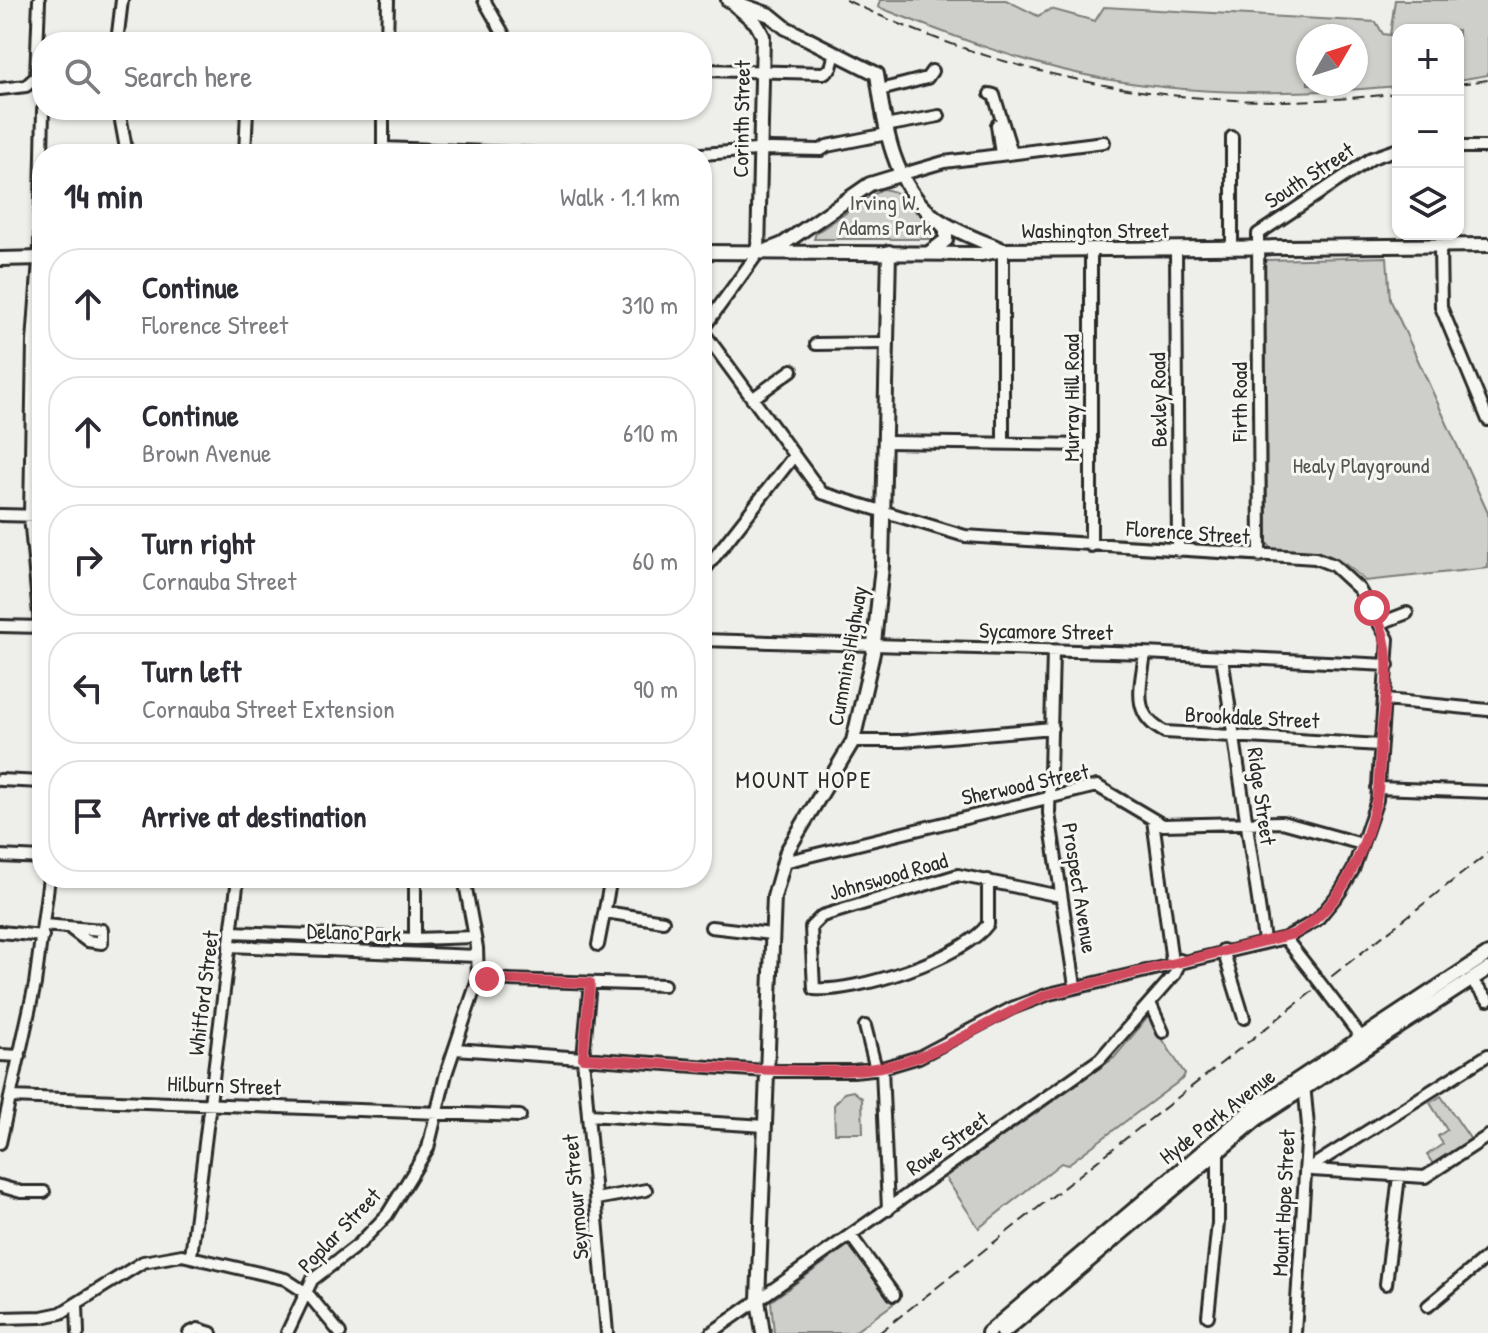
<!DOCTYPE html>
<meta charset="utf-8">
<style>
:root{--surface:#fff;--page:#f7f7f7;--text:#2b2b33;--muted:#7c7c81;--line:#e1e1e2}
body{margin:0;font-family:"Patrick Hand",sans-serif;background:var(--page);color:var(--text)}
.controls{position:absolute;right:24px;top:24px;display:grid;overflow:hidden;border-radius:16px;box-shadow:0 2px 6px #0004}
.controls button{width:72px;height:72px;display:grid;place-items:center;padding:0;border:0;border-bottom:2px solid var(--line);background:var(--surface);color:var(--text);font:40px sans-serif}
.compass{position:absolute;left:1296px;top:24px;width:72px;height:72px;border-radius:50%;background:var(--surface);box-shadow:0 2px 6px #0004;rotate:51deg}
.stop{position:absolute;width:24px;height:24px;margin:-18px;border:6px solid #d1495b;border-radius:50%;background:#fff}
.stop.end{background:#d1495b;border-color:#fff;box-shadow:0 2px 8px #0008}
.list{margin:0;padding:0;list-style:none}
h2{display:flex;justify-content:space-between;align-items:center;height:104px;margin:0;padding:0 32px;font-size:34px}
h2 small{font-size:26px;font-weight:400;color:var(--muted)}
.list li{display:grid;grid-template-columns:52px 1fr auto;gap:24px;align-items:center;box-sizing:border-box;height:112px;margin:0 16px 16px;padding:0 16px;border:2px solid var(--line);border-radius:32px}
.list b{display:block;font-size:30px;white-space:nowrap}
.list p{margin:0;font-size:26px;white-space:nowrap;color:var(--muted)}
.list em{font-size:26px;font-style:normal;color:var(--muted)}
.icon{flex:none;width:44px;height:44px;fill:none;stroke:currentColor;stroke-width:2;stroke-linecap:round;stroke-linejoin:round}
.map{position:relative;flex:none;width:1488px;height:1333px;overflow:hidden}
.search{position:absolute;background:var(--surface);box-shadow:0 2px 6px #0004;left:32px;top:32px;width:680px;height:88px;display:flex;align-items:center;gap:20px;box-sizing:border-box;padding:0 28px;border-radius:32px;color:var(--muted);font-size:30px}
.panel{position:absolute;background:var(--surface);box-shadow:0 2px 6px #0004;left:32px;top:144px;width:680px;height:744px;border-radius:32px}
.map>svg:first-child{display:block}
.green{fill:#cececa;stroke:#7c7c7a;stroke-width:2;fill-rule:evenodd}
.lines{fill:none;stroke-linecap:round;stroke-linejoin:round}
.minor-casing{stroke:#2b2b2b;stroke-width:16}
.major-casing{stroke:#2b2b2b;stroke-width:18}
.minor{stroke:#f6f6f2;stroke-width:10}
.major{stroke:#f6f6f2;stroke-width:12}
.rail{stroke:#2b2b2b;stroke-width:2;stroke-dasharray:12 6;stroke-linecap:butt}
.minor-bridge-casing{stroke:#2b2b2b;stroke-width:16;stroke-linecap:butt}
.minor-bridge{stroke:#f6f6f2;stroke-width:10}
.route{stroke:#d1495b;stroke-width:10}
.labels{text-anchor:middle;stroke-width:6;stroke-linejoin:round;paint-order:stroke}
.street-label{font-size:22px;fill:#2b2b2b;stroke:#f6f6f2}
.park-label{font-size:22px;fill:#545453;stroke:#f6f6f2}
.neighbourhood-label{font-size:24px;letter-spacing:2px;fill:#2b2b2b;stroke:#f6f6f2}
</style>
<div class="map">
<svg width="1488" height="1333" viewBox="0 0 1488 1333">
<rect width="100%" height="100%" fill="#eeeeea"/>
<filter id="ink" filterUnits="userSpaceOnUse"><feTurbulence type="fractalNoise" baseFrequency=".0125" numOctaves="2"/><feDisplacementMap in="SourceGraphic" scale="16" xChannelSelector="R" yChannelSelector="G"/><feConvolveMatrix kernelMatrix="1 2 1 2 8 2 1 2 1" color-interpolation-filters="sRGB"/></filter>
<g filter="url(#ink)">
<path class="green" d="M880 0H1006L1038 16 1051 9 1095 21 1104 7 1376 22 1383 34 1390 35 1395 0H1488V75L1458 80V30H1398V86C1301 95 1202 96 1105 79 1027 65 952 36 878 7ZM1308 36H1356V84H1308Z
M882 189C908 191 918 213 937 230V239H814L816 233Z
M1387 257 1390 299 1488 513V568L1365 581C1330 547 1318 552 1272 549L1267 543 1265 260Z
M1148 1017 1185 1074 1182 1079 1067 1165 1061 1163 979 1228 945 1177 1114 1058Z
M853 1091 862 1098 863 1133H835L834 1105 844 1093Z
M1441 1096 1471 1140 1433 1164 1427 1155 1443 1144 1438 1136 1447 1130 1430 1103Z
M849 1245 893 1304 853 1333H774L771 1301Z"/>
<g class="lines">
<g class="minor-casing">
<path id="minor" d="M484 0 508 42
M117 42 122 0
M387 42 388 0
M702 70 824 73 831 68 835 53
M0 89 26 86 36 77 39 0
M880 90 927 78 932 71
M990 94 994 95 1012 153
M119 110 127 154
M997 125 1001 154
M885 126 939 116
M1232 137V248
M1458 147H1488
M383 148 537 154
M383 152V110
M245 154 247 110
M702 154 770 149 821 150 827 146 887 134
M903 174 944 162 1104 142
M1440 246 1441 307 1488 420
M1176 249 1178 551
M1091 250V546
M816 344 887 343
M752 399 792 370
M885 442 1091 445
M1003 443V250
M0 515 42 516
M1260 556 1258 234 1372 158 1398 149
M702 573 793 457
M1381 623 1407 613
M0 626 42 627
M702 640 1145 653 1388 665
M42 647 30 516 33 342 40 246 43 110
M1053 652 1049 813 1075 986
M1145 653C1141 686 1130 715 1165 732L1380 745
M1222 657 1264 940
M1385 700 1488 710
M853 741H902L1052 728
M0 780 42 782
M1377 788 1488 792
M1153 820 1172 962
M0 856 42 858
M784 862 1097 786 1163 825 1282 822 1362 844
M988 880V924C964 958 855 993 814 989L811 927 822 916 958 875 1060 896
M605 912 663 921
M44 925 102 930V943L87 941 71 929
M711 927 771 934
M0 932 43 936
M231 932 415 939 475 937
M1285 938 1314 975
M415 939V878
M598 945 611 878
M229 946 477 956
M1223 950 1244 1018
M478 979 664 985
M1471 980 1488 1000
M590 983 583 1058 607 1333
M1330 996 1360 1036
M1150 1003 1163 1032
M865 1026 876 1069
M455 1049 766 1071H853L882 1068 919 1057 1012 1008 1049 994 1285 938 1317 920 1340 892 1353 870 1377 800 1388 639 1359 589 1333 565 1315 558 965 536 822 493 702 330 758 253
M0 1055 20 1056
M882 1068 888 1210
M11 1097 520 1116
M589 1115 765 1126
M0 1143 35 984 49 878
M1306 1170 1488 1055
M1312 1170 1425 1177 1488 1136
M0 1186 21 1192H44
M596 1199 646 1190
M851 1236 894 1295
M191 1256 238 878
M1386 1284 1399 1176
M77 1305 78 1333
M1428 1306 1488 1256
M1208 1316 1218 1223V1146
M0 1318 42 1317 61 1313 143 1262 182 1255 285 1279 308 1294 340 1333
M189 1333 198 1329 211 1333
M287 1333 312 1280 359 1244 387 1215 428 1148 446 1074 478 979 477 948 464 878
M711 1333 1100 1059 1175 974 1180 960
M1295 1333 1308 1126 1304 1084"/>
</g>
<g class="major-casing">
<path id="major" d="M728 0 770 15 786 28 877 74C884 122 892 186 936 218 956 232 982 241 1003 250
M735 5 756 23 763 36 758 253
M768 250 783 244 870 184 903 174
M702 252 981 254 1003 250 1488 245
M929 253 946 240V229L938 220
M0 259 42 258
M763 1333 758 1300 774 897 787 851 853 741 873 653 882 566 889 252
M988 1333 1250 1111 1488 954
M1003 1333 1257 1119 1488 969"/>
</g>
<use href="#minor" class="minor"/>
<use href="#major" class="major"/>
<path class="rail" d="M846 0C1019 83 1207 118 1398 93
M1458 84 1488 80
M879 1333 1488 853"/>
<g class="minor-bridge-casing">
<path id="minor-bridge" d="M1314 975 1330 996"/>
</g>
<use href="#minor-bridge" class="minor-bridge"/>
</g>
</g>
<g class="lines" filter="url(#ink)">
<path class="route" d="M487 979 590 983 583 1058C650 1062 717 1070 784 1070 825 1071 865 1074 906 1061 956 1046 1000 1013 1049 994L1294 934C1342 908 1364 853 1376 802 1381 780 1379 756 1381 734 1386 690 1396 648 1372 608"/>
</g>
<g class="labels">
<g class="street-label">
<text transform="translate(741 119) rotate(-89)" y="8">Corinth Street</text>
<text transform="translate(1309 175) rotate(-33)" y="8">South Street</text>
<text x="1095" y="238">Washington Street</text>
<text transform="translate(1071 398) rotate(-90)" y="8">Murray Hill Road</text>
<text transform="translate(1158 400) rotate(-91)" y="8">Bexley Road</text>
<text transform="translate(1239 402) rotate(-90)" y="8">Firth Road</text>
<text transform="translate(1188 532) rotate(4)" y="8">Florence Street</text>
<text transform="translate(1046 631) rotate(1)" y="8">Sycamore Street</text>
<text transform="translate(847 656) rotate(-80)" y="8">Cummins Highway</text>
<text transform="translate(1252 717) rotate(3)" y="8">Brookdale Street</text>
<text transform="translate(1025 784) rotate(-12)" y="8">Sherwood Street</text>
<text transform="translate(1262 796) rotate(82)" y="8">Ridge Street</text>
<text transform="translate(888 876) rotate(-16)" y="8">Johnswood Road</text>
<text transform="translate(1080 888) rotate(81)" y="8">Prospect Avenue</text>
<text transform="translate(354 932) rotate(2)" y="8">Delano Park</text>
<text transform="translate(203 993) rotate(-83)" y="8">Whitford Street</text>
<text transform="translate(224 1085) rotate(2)" y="8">Hilburn Street</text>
<text transform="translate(1217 1116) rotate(-38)" y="8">Hyde Park Avenue</text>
<text transform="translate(947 1143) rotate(-35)" y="8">Rowe Street</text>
<text transform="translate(575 1197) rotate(-95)" y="8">Seymour Street</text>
<text transform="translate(1283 1203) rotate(-87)" y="8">Mount Hope Street</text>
<text transform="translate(339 1230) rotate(-46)" y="8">Poplar Street</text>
</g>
<g class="park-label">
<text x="885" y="210">Irving W.<tspan x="885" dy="25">Adams Park</tspan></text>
<text x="1361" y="473">Healy Playground</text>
</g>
<g class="neighbourhood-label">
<text x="804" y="788">MOUNT HOPE</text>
</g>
</g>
</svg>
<div class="controls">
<button>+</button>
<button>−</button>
<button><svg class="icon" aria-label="layers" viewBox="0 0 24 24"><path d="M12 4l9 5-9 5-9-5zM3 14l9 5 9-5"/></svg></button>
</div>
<svg class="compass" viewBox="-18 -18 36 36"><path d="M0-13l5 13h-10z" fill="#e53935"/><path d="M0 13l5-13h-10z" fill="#7c7c81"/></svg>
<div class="stop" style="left:1372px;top:608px"></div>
<div class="stop end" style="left:487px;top:979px"></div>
<div class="search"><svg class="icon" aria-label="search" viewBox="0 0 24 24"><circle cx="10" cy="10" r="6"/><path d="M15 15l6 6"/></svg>Search here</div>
<section class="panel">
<h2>14 min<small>Walk · 1.1 km</small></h2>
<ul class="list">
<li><svg class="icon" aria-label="ahead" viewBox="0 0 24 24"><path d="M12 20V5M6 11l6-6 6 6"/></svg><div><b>Continue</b><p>Florence Street</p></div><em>310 m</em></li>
<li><svg class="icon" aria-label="ahead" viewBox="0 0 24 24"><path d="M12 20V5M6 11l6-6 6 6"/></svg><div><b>Continue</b><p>Brown Avenue</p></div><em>610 m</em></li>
<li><svg class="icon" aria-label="right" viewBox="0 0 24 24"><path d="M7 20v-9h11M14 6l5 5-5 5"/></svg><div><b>Turn right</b><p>Cornauba Street</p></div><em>60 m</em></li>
<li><svg class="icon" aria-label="left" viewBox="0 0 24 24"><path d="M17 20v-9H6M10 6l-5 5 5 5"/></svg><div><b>Turn left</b><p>Cornauba Street Extension</p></div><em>90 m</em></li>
<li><svg class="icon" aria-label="arrive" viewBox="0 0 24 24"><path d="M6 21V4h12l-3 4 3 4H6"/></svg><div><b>Arrive at destination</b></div></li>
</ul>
</section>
</div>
